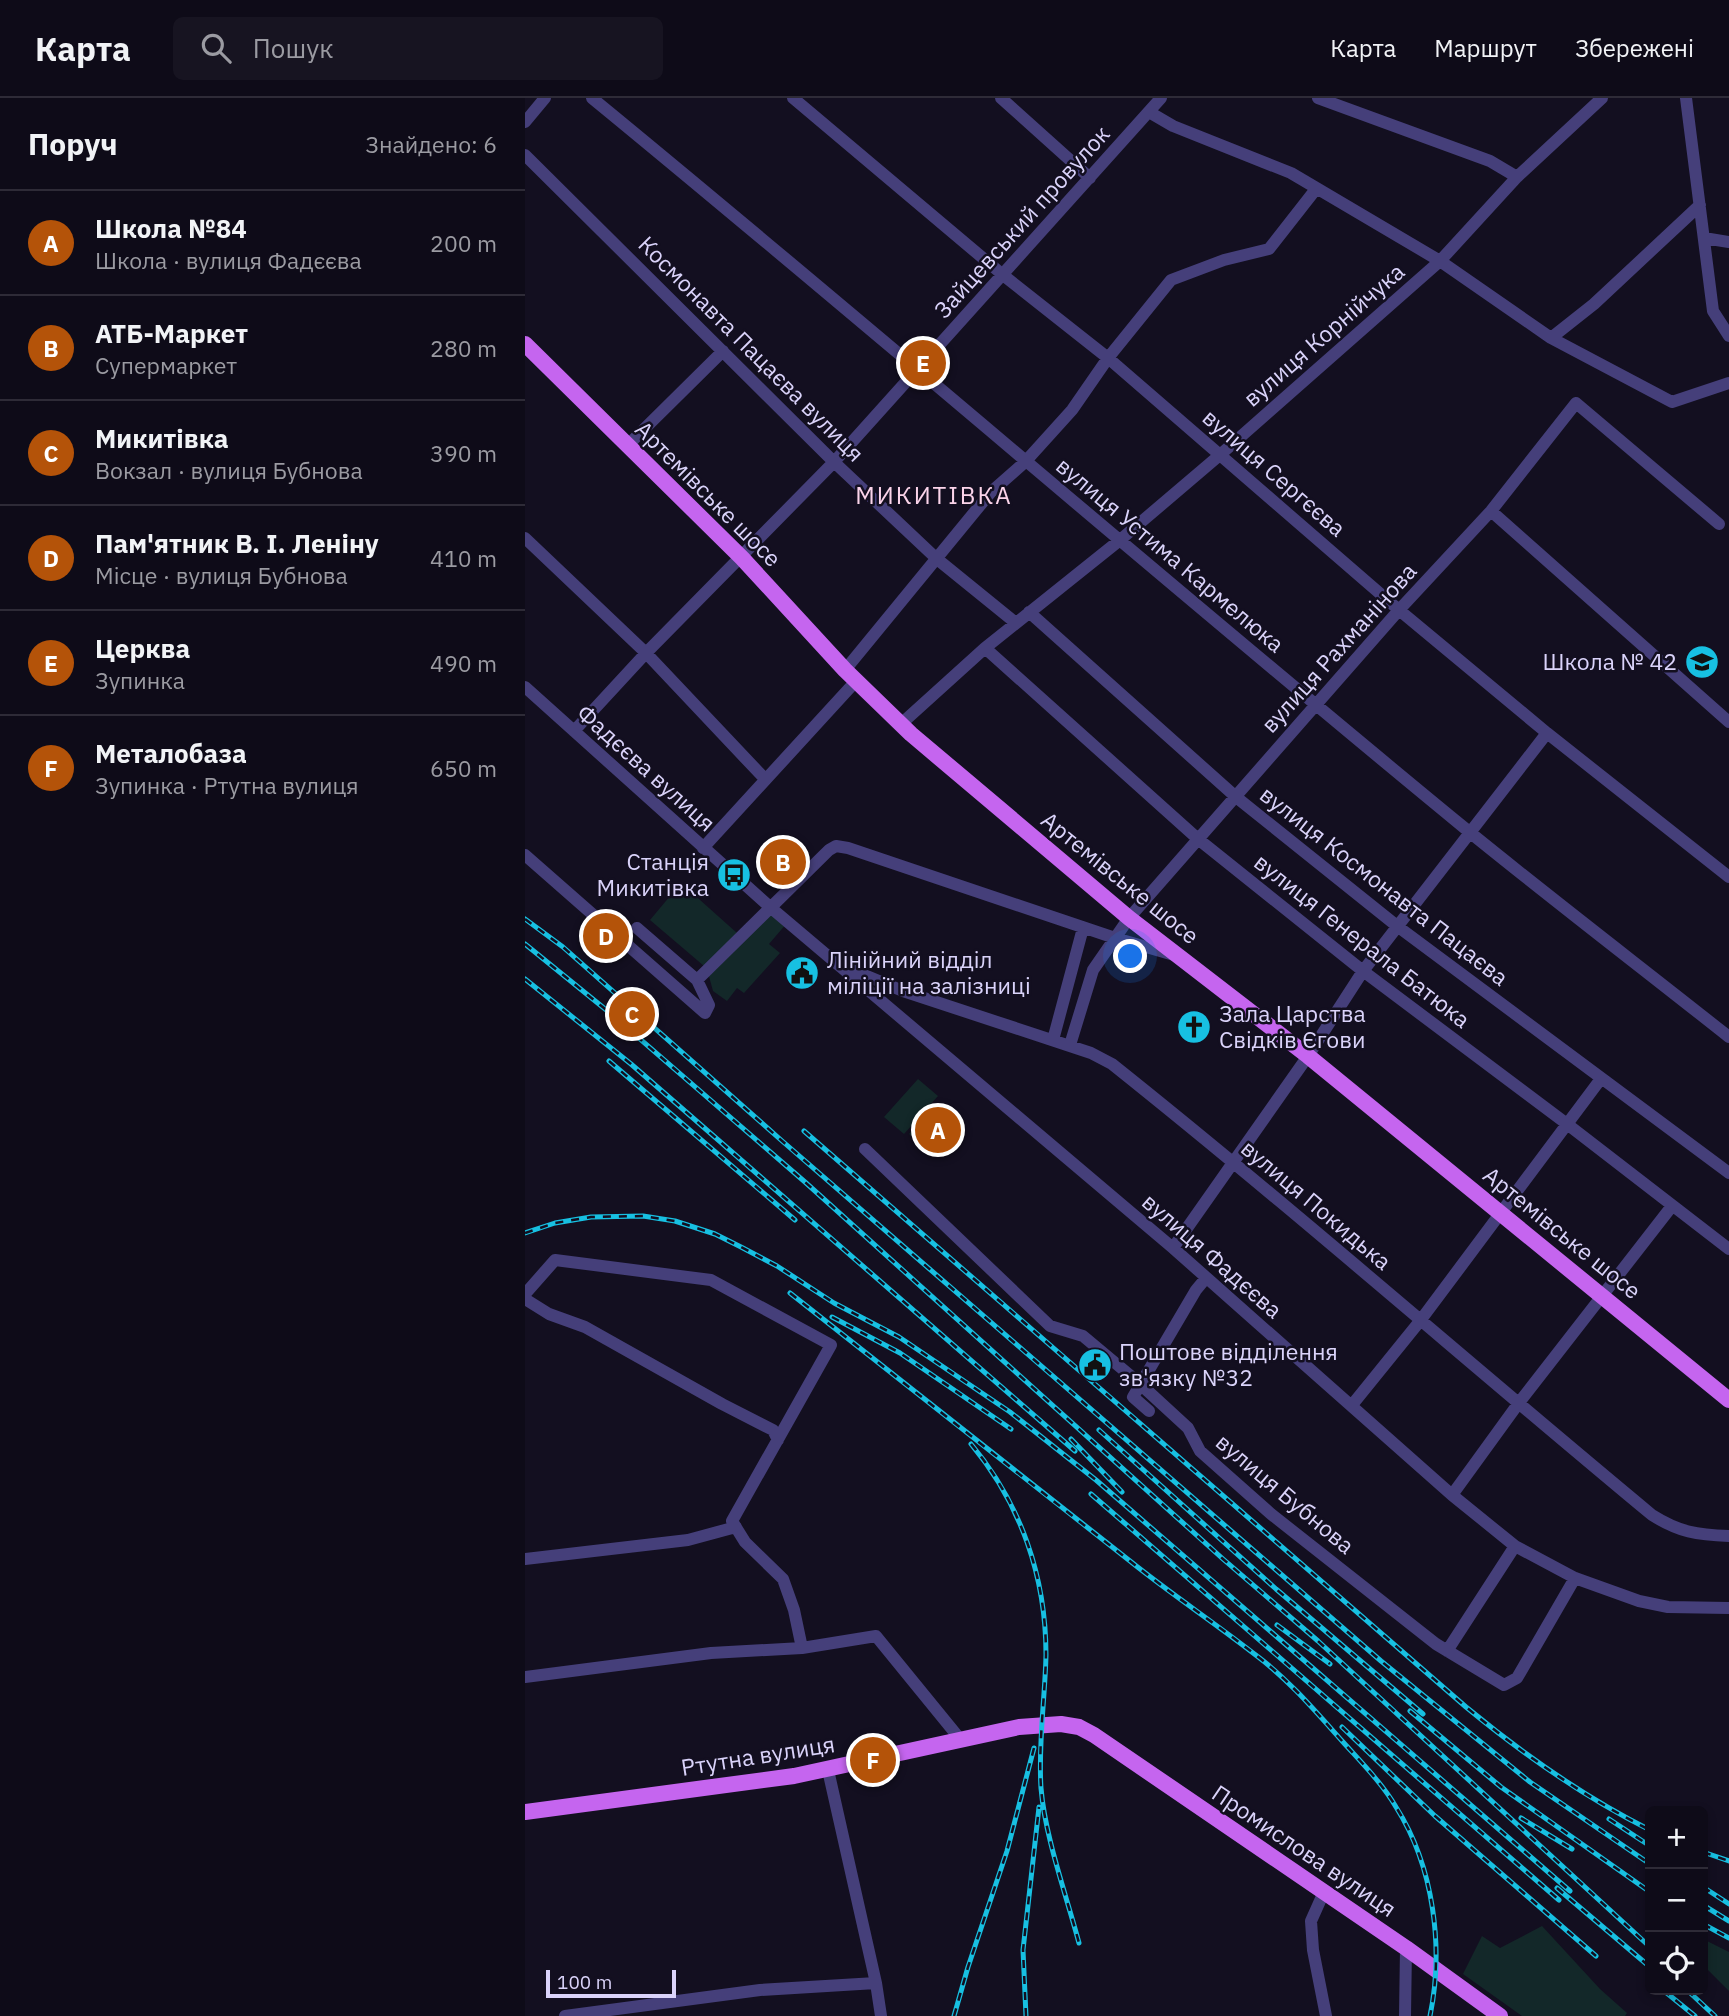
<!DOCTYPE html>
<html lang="uk">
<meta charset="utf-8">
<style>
:root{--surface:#0e0b18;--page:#171421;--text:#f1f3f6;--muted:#9b9ba2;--line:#2e2b37;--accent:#b45309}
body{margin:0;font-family:"IBM Plex Sans",sans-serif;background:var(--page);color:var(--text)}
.controls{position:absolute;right:21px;bottom:21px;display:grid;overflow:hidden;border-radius:10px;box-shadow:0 4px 10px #0003}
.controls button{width:63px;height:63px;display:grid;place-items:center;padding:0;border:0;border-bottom:2px solid var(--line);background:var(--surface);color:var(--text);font:35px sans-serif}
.scale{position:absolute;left:21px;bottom:18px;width:130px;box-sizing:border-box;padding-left:7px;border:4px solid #dad3fa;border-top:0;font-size:19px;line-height:24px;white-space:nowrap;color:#dad3fa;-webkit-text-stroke:5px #130f20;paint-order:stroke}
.you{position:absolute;left:606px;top:859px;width:24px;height:24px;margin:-18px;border:5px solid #fff;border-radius:50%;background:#1a73e8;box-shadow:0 0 0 10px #1a73e833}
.badge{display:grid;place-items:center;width:46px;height:46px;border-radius:50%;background:var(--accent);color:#fff;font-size:23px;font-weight:700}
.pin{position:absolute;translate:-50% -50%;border:4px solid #fff;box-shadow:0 2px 7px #0006}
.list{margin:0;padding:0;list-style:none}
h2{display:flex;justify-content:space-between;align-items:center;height:91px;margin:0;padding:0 28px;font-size:30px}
h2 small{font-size:23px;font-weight:400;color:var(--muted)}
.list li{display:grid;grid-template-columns:46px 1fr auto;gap:21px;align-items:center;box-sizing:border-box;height:105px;padding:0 28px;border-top:2px solid var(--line)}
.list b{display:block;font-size:26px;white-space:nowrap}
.list p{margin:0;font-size:23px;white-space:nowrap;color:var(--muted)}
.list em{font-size:23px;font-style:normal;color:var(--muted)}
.icon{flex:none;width:38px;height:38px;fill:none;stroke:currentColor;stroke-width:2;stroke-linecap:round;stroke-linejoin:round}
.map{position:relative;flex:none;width:1204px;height:1918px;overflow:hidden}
header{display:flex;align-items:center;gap:42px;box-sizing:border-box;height:98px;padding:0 35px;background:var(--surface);border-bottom:2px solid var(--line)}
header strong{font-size:33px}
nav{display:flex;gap:38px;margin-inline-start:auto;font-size:24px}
.search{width:490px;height:63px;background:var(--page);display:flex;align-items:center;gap:18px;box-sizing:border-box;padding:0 24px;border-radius:10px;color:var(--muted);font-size:26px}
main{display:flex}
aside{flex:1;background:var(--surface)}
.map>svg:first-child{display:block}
.green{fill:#132829}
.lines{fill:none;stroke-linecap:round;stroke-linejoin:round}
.minor{stroke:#453f7a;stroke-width:12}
.major{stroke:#c565ef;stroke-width:16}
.rail-casing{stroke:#17c0e2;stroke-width:5}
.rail{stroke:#130f20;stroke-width:2.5;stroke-dasharray:8;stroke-linecap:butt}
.labels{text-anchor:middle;stroke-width:5;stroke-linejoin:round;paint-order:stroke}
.street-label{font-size:23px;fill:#dad3fa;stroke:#130f20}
.poi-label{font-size:23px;fill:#dad3fa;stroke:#130f20;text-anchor:start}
.neighbourhood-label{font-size:24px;letter-spacing:2px;fill:#fbd4ea;stroke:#130f20}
</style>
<header>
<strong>Карта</strong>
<div class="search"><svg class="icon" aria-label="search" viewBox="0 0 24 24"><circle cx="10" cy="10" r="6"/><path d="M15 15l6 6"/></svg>Пошук</div>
<nav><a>Карта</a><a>Маршрут</a><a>Збережені</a></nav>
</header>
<main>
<aside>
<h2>Поруч<small>Знайдено: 6</small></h2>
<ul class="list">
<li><span class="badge">A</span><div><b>Школа №84</b><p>Школа · вулиця Фадєєва</p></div><em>200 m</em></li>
<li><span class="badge">B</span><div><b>АТБ-Маркет</b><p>Супермаркет</p></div><em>280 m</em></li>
<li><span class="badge">C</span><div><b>Микитівка</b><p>Вокзал · вулиця Бубнова</p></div><em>390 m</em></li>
<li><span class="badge">D</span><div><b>Пам'ятник В. І. Леніну</b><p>Місце · вулиця Бубнова</p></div><em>410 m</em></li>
<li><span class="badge">E</span><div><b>Церква</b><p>Зупинка</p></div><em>490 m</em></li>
<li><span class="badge">F</span><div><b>Металобаза</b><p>Зупинка · Ртутна вулиця</p></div><em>650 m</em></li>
</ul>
</aside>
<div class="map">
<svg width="1204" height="1918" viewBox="0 0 1204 1918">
<rect width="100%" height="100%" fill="#130f20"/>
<path class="green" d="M156 785 212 835 179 868 125 822Z
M245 809 262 825 244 846 255 855 219 895 212 890 202 903 188 893 182 871Z
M393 981 413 998 379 1036 359 1019Z
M395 1023 419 1045 408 1057 384 1036Z
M1017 1828 1075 1891 1102 1915 1100 1918H997L938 1876 957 1838 975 1850Z
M1178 1841 1204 1854V1893L1178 1867Z"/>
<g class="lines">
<path class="minor" d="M67 0C361 241 648 491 942 732 1028 802 1117 870 1204 939
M268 0 478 177 583 260 874 512 1022 635 1204 779
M476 0 565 80
M793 0 965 63 992 79
M1161 0 1188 213 1204 238
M624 14 648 28 766 75 915 163 1026 240 1147 304 1204 285
M0 24 20 0
M0 57 309 364 412 461 491 525
M1179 140 1204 144
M1026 240 1069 206 1175 107
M103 347 198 253
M966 413 1204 624
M0 440 121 555 240 681
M504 514 711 699 872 828 1204 1075
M460 550 673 741 838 873 1042 1026 1204 1151
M320 572 466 394 500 364 547 312 583 260 646 182 699 162 744 151 791 91
M0 589 245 809 648 1150 927 1397 990 1448 1050 1480 1114 1503 1143 1509 1204 1510
M376 626 460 550 595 442 696 356 915 163 992 79 1077 0
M49 633 121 555 309 364 636 0
M178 750 331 583
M0 757 180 915 184 907 172 882 304 752 311 748 323 750 590 840 649 857
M112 830 172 882
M320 869 378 893 566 955 587 966C770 1112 946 1267 1127 1417 1154 1434 1172 1437 1204 1438
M528 942 558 830
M545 947 568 872 604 820 874 512 966 413 1051 305 1194 426
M340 1051 525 1228 558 1238 613 1284 663 1330 675 1353 746 1416 911 1546 979 1587 992 1580 1050 1480
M648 1150 783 958 838 873 1022 635
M0 1196 30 1162 186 1182 306 1247 207 1423 220 1444 258 1481 269 1512 277 1550
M0 1201 24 1216 60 1229 197 1306 248 1332 253 1342
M827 1307 895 1223 1075 982
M624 1313 608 1299 671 1192 681 1180
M927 1397 993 1306 1147 1108
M0 1461 163 1442 211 1429
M922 1553 990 1448
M0 1579 186 1555 277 1550 351 1538 435 1641
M303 1672 351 1885 356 1918
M799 1794 786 1823 788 1852 801 1918
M40 1918 235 1892 351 1885
M880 1918 881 1850"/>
<path class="major" d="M0 246 217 460 320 572 386 636 604 820 783 958 1204 1302
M0 1714 269 1678 494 1629 536 1626 554 1629 569 1637 881 1850 975 1918"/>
<g class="rail-casing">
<path id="rail" d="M0 821 38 849 256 1042 856 1563 1005 1684 1125 1766
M0 846 85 915 280 1084 698 1461 793 1543 1125 1849
M0 881 106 966 550 1353
M84 963 270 1122
M279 1033 941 1609C998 1656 1059 1699 1125 1732
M0 1135 30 1125 66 1119 118 1118 150 1123 190 1136 216 1149 252 1168 309 1205 374 1239 485 1314 571 1382 1045 1793
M265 1195C378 1284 491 1374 605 1463 646 1496 690 1525 732 1558 764 1582 791 1614 818 1644 836 1664 857 1685 871 1709 909 1769 919 1850 905 1918
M307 1219 375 1255 486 1331
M574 1332 751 1491 898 1616
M546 1341 597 1394
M446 1346C496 1406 521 1479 521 1557 520 1601 513 1645 516 1690 520 1739 541 1796 554 1845
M566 1396 1034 1802
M752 1527 805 1566
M885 1613 976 1689 1125 1794
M817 1629 910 1718 1071 1858
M996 1720 1047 1751
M1084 1721 1125 1748
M1178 1754 1204 1763
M1178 1789 1204 1806
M1032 1790 1125 1869
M1178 1807 1204 1823
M1178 1826 1204 1840
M1138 1892 1170 1918
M1162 1892 1190 1918
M429 1918 443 1869 482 1753 509 1650
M501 1918 498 1852 514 1709"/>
</g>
<use href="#rail" class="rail"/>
</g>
<defs>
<g id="school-disc" transform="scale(1.75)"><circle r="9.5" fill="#17c0e2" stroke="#130f20"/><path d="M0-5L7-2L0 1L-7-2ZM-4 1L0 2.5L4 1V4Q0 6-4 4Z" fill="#111"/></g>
<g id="bus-disc" transform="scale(1.75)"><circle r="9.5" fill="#17c0e2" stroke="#130f20"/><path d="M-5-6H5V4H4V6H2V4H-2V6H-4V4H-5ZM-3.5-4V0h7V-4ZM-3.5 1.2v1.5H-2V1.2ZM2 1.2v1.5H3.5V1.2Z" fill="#111"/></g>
<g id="civic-disc" transform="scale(1.75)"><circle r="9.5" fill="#17c0e2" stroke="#130f20"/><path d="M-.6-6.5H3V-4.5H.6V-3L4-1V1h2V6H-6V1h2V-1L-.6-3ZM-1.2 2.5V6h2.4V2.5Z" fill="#111"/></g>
<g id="church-disc" transform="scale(1.75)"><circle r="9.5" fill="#17c0e2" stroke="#130f20"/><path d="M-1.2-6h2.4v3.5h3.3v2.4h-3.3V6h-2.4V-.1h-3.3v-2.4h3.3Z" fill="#111"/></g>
</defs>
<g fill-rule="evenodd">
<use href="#school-disc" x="1177" y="564"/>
<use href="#bus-disc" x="209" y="777"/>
<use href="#civic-disc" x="277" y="875"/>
<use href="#church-disc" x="669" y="929"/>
<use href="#civic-disc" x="570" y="1267"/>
</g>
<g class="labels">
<g class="street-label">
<text transform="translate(497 124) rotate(-48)" y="8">Зайцевський провулок</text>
<text transform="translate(799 237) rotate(-41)" y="8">вулиця Корнійчука</text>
<text transform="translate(226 251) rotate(45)" y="8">Космонавта Пацаєва вулиця</text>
<text transform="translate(749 375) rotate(41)" y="8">вулиця Сергєєва</text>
<text transform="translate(183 396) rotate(45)" y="8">Артемівське шосе</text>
<text transform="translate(645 457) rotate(40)" y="8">вулиця Устима Кармелюка</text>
<text transform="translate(814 550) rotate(-48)" y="8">вулиця Рахманінова</text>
<text transform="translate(121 670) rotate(42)" y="8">Фадєєва вулиця</text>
<text transform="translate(595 780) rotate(39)" y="8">Артемівське шосе</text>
<text transform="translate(859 788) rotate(38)" y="8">вулиця Космонавта Пацаєва</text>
<text transform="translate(837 843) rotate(38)" y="8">вулиця Генерала Батюка</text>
<text transform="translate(791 1107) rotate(40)" y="8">вулиця Покидька</text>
<text transform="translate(1037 1135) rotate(39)" y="8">Артемівське шосе</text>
<text transform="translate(687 1158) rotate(41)" y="8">вулиця Фадєєва</text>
<text transform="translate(760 1396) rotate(40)" y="8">вулиця Бубнова</text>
<text transform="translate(233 1658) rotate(-9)" y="8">Ртутна вулиця</text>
<text transform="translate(779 1753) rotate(34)" y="8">Промислова вулиця</text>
</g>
<g class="poi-label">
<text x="1152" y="572" text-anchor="end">Школа № 42</text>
<text x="184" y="772" text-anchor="end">Станція<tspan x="184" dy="26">Микитівка</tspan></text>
<text x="302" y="870">Лінійний відділ<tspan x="302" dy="26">міліції на залізниці</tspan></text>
<text x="694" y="924">Зала Царства<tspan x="694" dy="26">Свідків Єгови</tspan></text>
<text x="594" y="1262">Поштове відділення<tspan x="594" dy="26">зв'язку №32</tspan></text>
</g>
<g class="neighbourhood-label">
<text x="409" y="406">МИКИТІВКА</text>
</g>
</g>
</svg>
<div class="controls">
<button>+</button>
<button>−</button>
<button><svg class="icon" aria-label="locate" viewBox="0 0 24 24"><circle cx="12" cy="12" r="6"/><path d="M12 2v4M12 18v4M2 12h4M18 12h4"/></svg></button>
</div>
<div class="scale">100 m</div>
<div class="you"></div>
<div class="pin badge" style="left:413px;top:1032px">A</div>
<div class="pin badge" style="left:258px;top:764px">B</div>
<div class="pin badge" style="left:107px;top:916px">C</div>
<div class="pin badge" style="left:81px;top:838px">D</div>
<div class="pin badge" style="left:398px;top:265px">E</div>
<div class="pin badge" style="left:348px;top:1662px">F</div>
</div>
</main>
